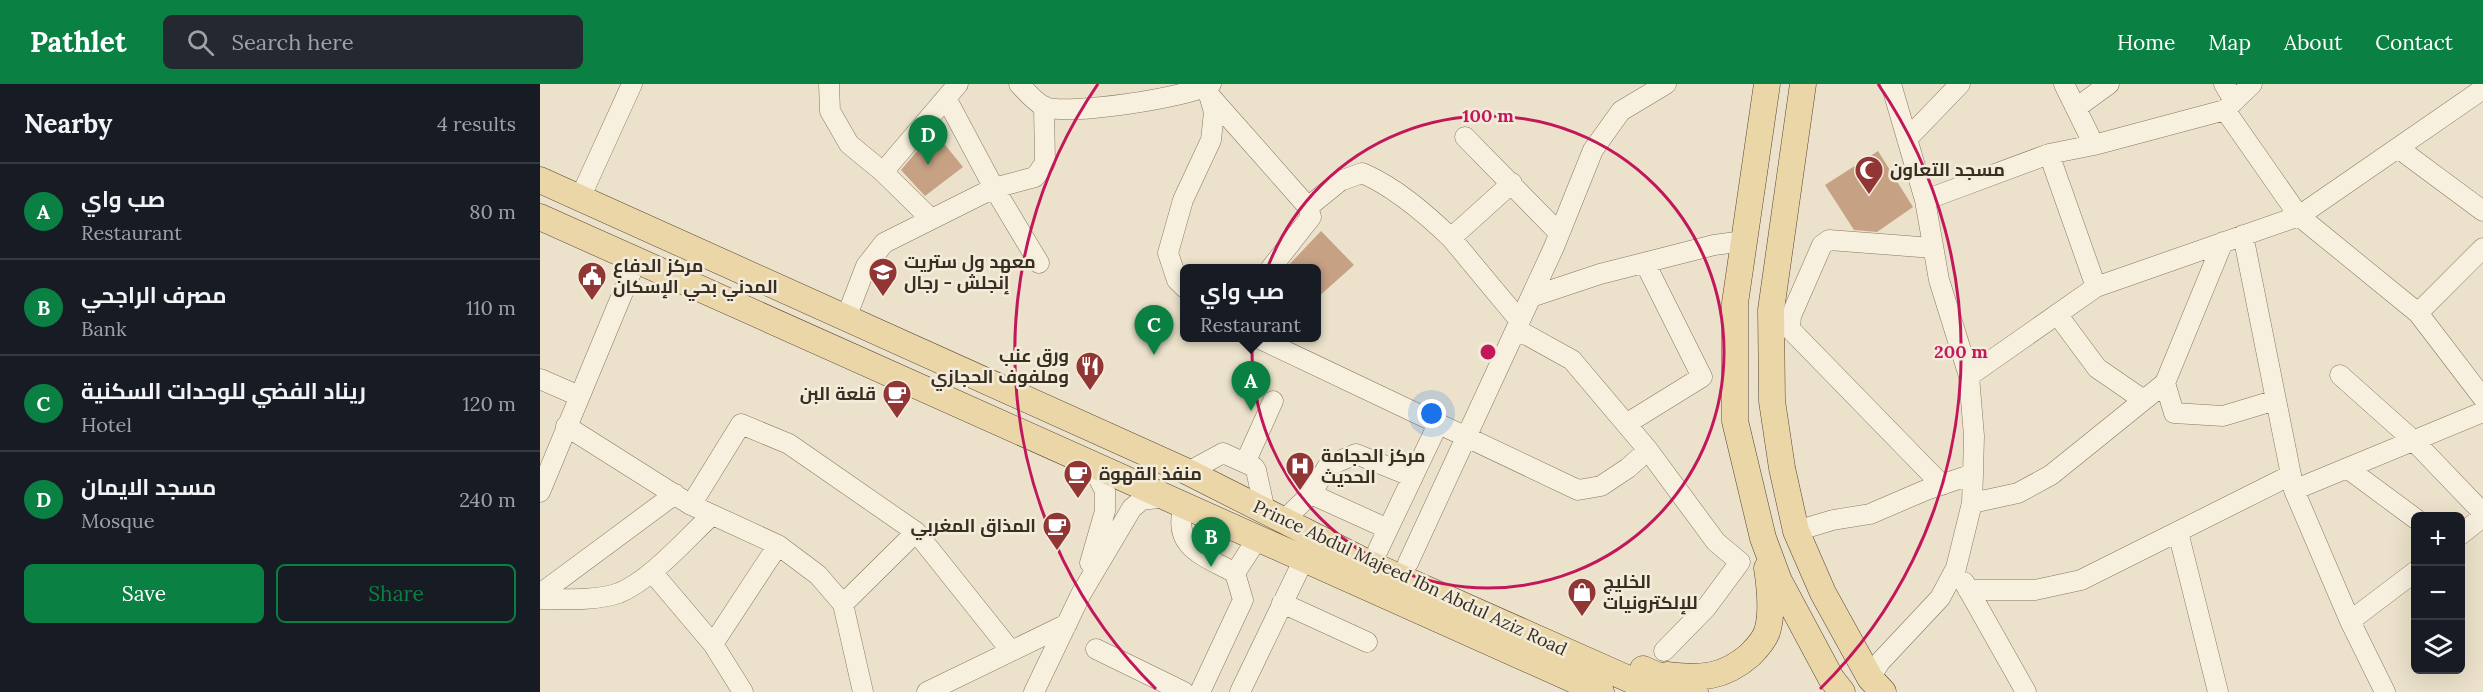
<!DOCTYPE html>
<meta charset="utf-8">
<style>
:root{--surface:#171b24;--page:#242831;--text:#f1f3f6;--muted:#9ea1a6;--line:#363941;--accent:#0b8043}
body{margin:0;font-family:Lora,Cairo,serif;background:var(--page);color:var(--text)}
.controls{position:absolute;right:18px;bottom:18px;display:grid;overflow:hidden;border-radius:9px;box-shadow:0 6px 24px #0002}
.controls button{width:54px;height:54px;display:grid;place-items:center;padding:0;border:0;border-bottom:2px solid var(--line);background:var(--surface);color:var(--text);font:30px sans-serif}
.you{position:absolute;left:892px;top:330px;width:21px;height:21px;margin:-15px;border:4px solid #fff;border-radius:50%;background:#1a73e8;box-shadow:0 0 0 9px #1a73e833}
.badge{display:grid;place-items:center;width:39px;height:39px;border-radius:50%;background:var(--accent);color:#fff;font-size:20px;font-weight:700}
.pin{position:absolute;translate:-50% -50px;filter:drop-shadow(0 2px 3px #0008)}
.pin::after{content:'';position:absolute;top:32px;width:21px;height:18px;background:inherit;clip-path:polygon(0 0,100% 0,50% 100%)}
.popup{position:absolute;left:640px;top:180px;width:141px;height:78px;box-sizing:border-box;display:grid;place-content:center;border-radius:9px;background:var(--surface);filter:drop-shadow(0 2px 4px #0005);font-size:20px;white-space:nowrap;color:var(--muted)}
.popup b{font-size:22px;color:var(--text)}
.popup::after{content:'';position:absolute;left:50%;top:100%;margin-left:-12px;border:12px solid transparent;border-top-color:var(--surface)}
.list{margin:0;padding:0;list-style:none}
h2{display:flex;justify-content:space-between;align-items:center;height:78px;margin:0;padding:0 24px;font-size:26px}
h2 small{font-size:20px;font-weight:400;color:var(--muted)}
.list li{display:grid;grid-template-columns:39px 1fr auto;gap:18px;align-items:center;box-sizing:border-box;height:96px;padding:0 24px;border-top:2px solid var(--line)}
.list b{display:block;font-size:22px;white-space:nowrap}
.list p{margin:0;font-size:20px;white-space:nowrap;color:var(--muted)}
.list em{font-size:20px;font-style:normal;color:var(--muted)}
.actions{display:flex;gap:12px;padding:18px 24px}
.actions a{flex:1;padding:14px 0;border:2px solid var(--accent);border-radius:9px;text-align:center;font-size:21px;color:var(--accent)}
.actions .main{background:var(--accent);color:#fff}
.icon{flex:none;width:33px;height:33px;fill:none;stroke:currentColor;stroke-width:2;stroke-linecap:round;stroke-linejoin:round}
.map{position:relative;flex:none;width:1943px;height:608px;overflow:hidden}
header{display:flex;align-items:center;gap:36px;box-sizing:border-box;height:84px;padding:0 30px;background:var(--accent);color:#fff}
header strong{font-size:28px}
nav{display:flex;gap:33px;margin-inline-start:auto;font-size:21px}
.search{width:420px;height:54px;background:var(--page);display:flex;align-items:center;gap:15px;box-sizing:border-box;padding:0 21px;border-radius:9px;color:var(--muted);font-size:22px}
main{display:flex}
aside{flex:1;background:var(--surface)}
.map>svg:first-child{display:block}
.building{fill:#c6a184}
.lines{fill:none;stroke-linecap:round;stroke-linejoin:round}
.minor-casing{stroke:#877660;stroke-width:21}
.major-casing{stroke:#564434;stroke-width:27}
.minor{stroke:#f7f0de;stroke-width:20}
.major{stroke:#ead6a7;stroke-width:26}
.ring{fill:none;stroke:#c2185b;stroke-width:3}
.labels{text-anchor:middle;stroke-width:5;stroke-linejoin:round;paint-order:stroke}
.poi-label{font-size:18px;font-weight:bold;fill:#392e22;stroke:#f3ecda;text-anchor:start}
.street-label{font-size:18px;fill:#392e22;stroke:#f3ecda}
.centre{fill:#c2185b;stroke:#f3ecda;stroke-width:3}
.ring-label{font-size:18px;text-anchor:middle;font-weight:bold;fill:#c2185b;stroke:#f3ecda;stroke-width:5;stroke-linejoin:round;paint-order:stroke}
</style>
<header>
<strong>Pathlet</strong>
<div class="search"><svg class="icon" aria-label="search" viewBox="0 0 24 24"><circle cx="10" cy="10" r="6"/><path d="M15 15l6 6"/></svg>Search here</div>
<nav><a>Home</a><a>Map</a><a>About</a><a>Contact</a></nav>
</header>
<main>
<aside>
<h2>Nearby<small>4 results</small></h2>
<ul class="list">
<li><span class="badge">A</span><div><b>صب واي</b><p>Restaurant</p></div><em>80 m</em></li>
<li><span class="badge">B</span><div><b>مصرف الراجحي</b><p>Bank</p></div><em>110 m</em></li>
<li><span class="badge">C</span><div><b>ريناد الفضي للوحدات السكنية</b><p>Hotel</p></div><em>120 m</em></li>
<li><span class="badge">D</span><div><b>مسجد الايمان</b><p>Mosque</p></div><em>240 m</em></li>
</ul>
<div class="actions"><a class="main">Save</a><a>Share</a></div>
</aside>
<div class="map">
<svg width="1943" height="608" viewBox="0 0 1943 608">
<rect width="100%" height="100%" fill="#ece2cb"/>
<path class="building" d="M394 47 423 83 385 112 361 86Z
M1338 67 1373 123 1337 148 1314 146 1285 101Z
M781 147 814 181 777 214V184H746Z"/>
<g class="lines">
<g class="minor-casing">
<path id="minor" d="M289 0 290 27 309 60 343 88 391 135
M479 0C486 7 494 17 503 22 524 33 650 13 671 0
M1524 0 1554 61
M1684 0 1694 17
M670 12 768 123 771 133 731 184
M406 14 454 104 499 179
M1536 24 1569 0
M1685 26 1759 132 1878 229 1943 314
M925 53 1019 149
M1367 55 1420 0
M1858 64 1943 127
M1509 70 1556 203
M343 88 418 0
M972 99 911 154 980 237
M40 114 92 0
M1385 116 1509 70 1554 61 1685 26 1712 0
M768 123 800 97 822 89C855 103 885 129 911 154
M1703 151 1754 406 1810 537 1845 608
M1683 158 1625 299 1634 329 1683 332 1736 316
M1393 164 1289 156 1282 161 1251 232 1250 245 1402 401
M645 204 637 196 628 169 643 116 671 56 674 28 669 11
M991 213 1060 190 1174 161 1204 157
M1878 229 1943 164
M1517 230 1557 284 1602 315
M306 234 326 182 344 159 454 104 495 93 505 79 504 22
M976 245 1032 276 1108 366 1176 458 1200 478 1166 524 1124 567
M718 254 1038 406 1061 402 1088 384 1108 366
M1800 291 1874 357 1943 429
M1429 292 1556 203 1759 132 1943 5
M0 295 39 312
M1086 340 1162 293 1105 179
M26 342 151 421 238 461 278 491 303 520 323 608
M705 379 733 317
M1807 384 1876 435
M648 388 683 369 714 383 716 386 725 427
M1754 406 1943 328
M0 408 96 177
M771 410 848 445
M1432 419 1478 409 1511 391 1625 299
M151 421 201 340 249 360 376 448 471 567
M644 422C631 464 665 472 695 489L703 516 660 608
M745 435 771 410 788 382 816 370 873 393
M1256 447 1293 436 1330 430 1386 406 1433 390
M1638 448 1678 608
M1920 451 1943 433
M838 466 898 340
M550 479 565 427V407L552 381
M868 479 1014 163 1053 66 1081 27 1126 0
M112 488 173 560 203 608
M695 489 717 455
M1424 498 1486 608
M1428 506H1495L1541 496 1751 391
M0 510 135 410
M0 515C23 515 57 517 79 509 111 496 147 454 172 431
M742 519 827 558
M303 520 376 448
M1810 537 1876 487
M173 560 238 461
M556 565 644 608
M1330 594 1340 578 1400 514 1416 484 1432 419 1433 390 1434 352 1429 292 1399 196 1385 116 1351 0
M387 608 527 540
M494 608 541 510 592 424 602 416 624 413
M700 608 764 475"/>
</g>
<g class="major-casing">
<path id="major" d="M1227 0 1195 219V337L1223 454 1239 497 1291 594 1302 608
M1263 0 1231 226 1232 317 1242 384 1256 447 1283 509 1330 594 1343 608
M0 96 648 388 832 481 1118 608
M0 133 1061 608
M1103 585 1155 608
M1127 591C1160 595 1184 594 1210 571 1216 565 1224 556 1227 548 1233 529 1230 504 1227 484"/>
</g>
<use href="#minor" class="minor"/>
<use href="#major" class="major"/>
</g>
<g class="ring">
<circle cx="948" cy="268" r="236"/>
<path d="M616 605A473 473 0 0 1 558 0M1338 0A473 473 0 0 1 1280 605"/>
</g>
<defs>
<g id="mosque-pin" transform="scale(1.5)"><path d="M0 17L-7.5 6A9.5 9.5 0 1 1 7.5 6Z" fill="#913635" stroke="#f3ecda"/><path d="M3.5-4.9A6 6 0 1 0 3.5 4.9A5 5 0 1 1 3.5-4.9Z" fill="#fff"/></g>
<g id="school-pin" transform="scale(1.5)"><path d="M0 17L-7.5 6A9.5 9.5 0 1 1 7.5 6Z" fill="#913635" stroke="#f3ecda"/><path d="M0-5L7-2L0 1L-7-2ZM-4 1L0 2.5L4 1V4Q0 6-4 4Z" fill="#fff"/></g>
<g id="civic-pin" transform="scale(1.5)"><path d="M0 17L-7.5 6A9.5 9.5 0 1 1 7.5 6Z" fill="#913635" stroke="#f3ecda"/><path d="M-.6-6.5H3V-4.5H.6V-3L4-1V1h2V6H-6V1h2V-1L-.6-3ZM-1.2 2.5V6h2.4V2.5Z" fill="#fff"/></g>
<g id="restaurant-pin" transform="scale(1.5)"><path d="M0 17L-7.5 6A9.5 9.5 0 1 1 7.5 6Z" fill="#913635" stroke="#f3ecda"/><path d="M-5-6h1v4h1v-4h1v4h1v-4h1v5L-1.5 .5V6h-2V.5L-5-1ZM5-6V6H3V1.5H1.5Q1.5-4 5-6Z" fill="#fff"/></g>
<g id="cafe-pin" transform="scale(1.5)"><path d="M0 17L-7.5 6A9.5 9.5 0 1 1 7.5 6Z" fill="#913635" stroke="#f3ecda"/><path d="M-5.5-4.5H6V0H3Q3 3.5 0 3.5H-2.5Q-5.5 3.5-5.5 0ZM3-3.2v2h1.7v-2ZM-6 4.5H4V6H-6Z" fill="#fff"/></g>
<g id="hospital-pin" transform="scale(1.5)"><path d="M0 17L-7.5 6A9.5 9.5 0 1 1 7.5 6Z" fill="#913635" stroke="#f3ecda"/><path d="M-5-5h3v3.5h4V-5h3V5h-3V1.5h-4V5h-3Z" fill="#fff"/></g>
<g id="shop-pin" transform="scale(1.5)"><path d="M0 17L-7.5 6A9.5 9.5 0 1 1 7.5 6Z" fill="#913635" stroke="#f3ecda"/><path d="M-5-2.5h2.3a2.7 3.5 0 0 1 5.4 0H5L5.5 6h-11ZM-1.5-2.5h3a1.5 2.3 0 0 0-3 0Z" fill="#fff"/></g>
</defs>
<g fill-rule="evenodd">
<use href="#mosque-pin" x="1329" y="86"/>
<use href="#school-pin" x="343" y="188"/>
<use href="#civic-pin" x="52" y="192"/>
<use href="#restaurant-pin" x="550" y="282"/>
<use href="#cafe-pin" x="357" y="310"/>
<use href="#hospital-pin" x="760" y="382"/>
<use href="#cafe-pin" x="538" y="390"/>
<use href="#cafe-pin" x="517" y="442"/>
<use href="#shop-pin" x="1042" y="508"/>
</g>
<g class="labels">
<g class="poi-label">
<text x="1350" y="92">مسجد التعاون</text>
<text x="364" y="184">معهد ول ستريت<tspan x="364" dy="21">إنجلش - رجال</tspan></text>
<text x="73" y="188">مركز الدفاع<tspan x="73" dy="21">المدني بحي الإسكان</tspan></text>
<text x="529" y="278" text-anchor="end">ورق عنب<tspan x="529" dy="21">وملفوف الحجازي</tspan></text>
<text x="336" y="316" text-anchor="end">قلعة البن</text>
<text x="781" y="378">مركز الحجامة<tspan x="781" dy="21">الحديث</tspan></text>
<text x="559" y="396">منفذ القهوة</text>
<text x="496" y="448" text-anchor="end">المذاق المغربي</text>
<text x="1063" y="504">الخليج<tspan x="1063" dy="21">للإلكترونيات</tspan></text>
</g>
<g class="street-label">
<text transform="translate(870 494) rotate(25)" y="6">Prince Abdul Majeed Ibn Abdul Aziz Road</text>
</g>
</g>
<circle cx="948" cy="268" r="9" class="centre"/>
<g class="ring-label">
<text x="948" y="38">100 m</text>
<text x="1421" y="274">200 m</text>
</g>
</svg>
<div class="controls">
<button>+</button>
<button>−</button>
<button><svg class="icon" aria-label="layers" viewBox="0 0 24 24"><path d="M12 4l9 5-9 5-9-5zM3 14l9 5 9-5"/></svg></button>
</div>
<div class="you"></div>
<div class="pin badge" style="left:711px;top:327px">A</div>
<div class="popup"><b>صب واي</b>Restaurant</div>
<div class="pin badge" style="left:671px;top:483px">B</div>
<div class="pin badge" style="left:614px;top:271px">C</div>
<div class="pin badge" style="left:388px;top:81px">D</div>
</div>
</main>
